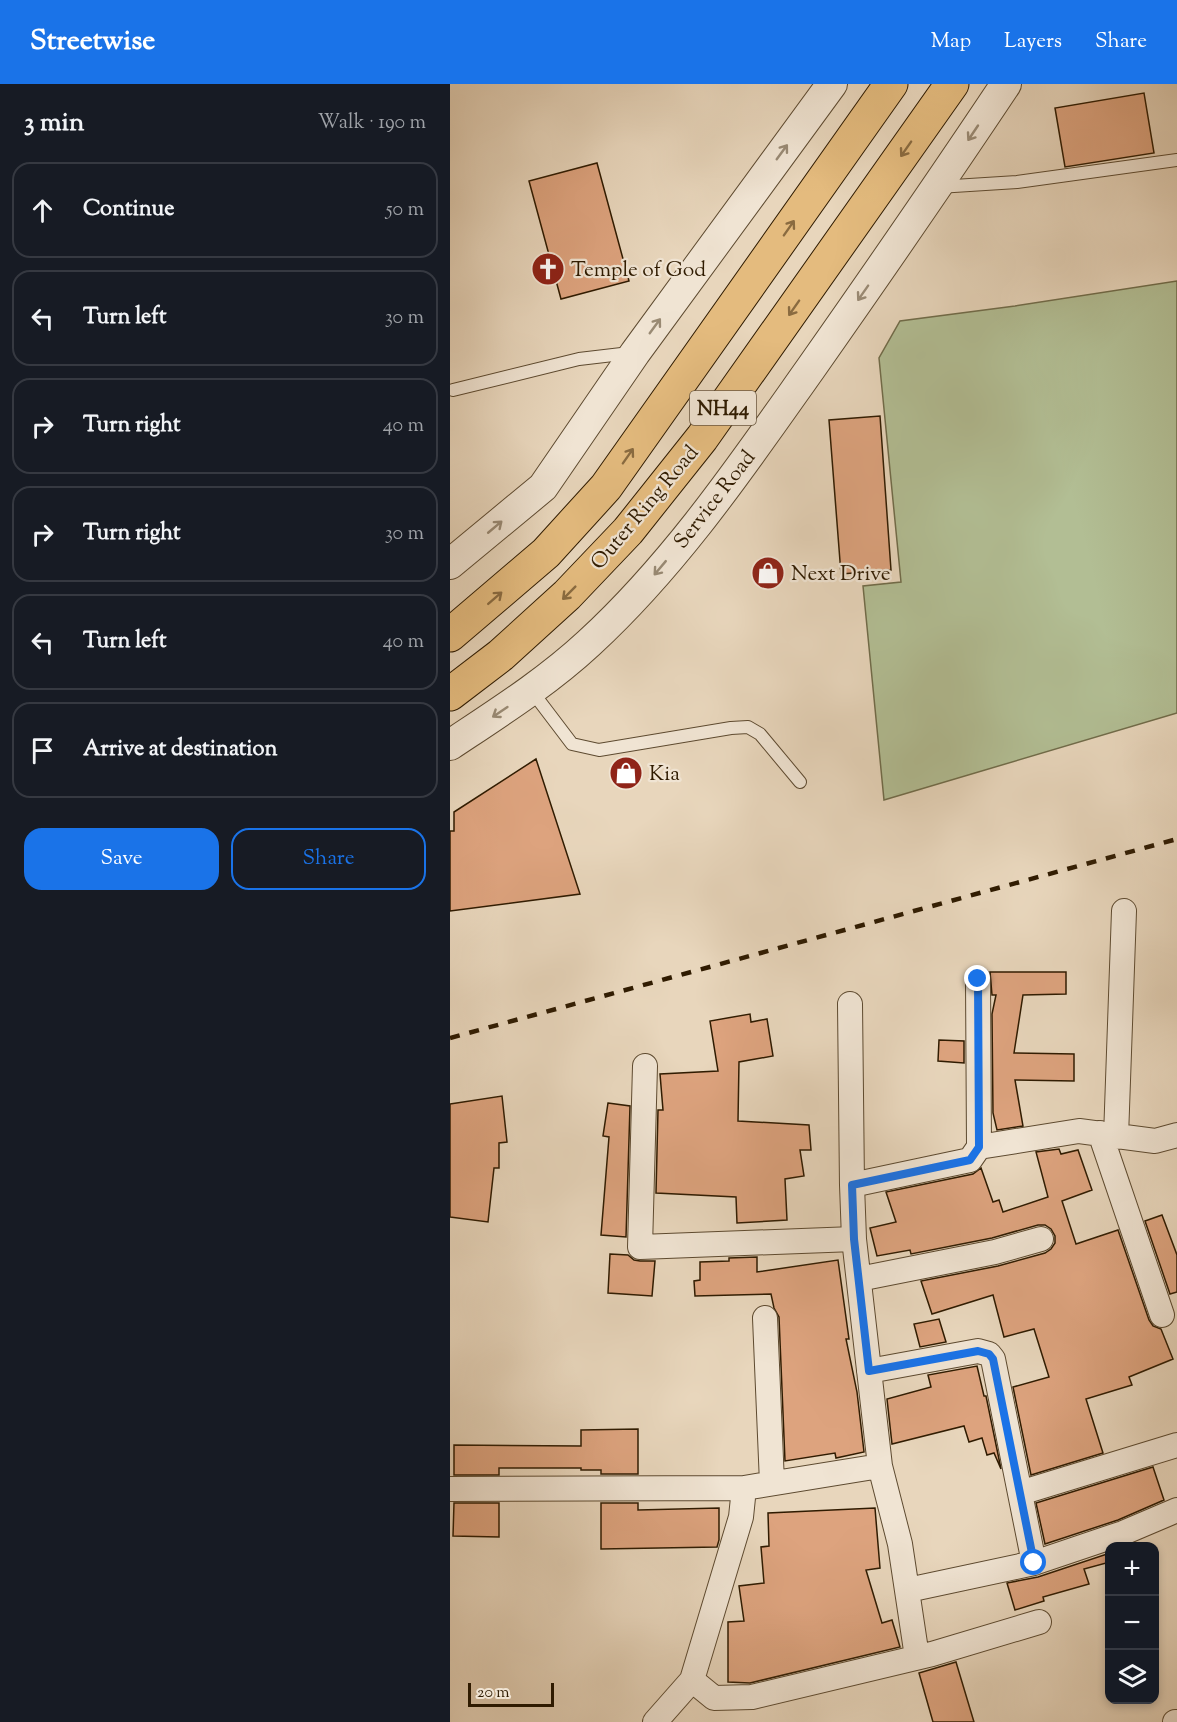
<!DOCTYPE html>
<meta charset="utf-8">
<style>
:root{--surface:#171b24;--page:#242831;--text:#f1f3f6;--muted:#9ea1a6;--line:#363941;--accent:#1a73e8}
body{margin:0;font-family:"Sorts Mill Goudy",serif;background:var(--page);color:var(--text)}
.controls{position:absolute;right:18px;bottom:18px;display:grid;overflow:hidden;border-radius:12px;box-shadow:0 3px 9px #0003}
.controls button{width:54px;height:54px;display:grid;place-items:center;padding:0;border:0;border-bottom:2px solid var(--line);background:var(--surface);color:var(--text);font:30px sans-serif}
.scale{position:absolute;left:18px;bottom:15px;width:86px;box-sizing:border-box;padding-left:6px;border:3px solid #2f1b01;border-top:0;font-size:16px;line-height:21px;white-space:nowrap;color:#2f1b01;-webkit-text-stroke:4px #f0e4d3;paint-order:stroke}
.stop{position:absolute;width:18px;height:18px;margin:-14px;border:4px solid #1a73e8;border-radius:50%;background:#fff}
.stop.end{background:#1a73e8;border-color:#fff;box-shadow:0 2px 6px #0008}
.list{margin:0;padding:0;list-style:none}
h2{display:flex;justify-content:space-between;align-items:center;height:78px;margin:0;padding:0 24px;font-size:26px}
h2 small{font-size:20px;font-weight:400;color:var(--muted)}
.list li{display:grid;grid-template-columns:39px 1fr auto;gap:18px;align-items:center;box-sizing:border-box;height:96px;margin:0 12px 12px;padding:0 12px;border:2px solid var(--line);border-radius:18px}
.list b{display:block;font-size:22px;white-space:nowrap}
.list em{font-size:20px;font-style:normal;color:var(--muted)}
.actions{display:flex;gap:12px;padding:18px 24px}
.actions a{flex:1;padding:14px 0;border:2px solid var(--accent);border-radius:18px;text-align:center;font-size:21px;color:var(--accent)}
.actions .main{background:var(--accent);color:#fff}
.icon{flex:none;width:33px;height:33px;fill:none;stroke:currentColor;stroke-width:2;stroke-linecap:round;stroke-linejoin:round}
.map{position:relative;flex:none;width:727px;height:1638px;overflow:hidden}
header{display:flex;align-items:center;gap:36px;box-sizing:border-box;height:84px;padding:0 30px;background:var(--accent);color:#fff}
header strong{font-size:28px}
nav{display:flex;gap:33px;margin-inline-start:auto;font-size:21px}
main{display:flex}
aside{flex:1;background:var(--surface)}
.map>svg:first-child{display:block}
.green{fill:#b2be94;stroke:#706c4a;stroke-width:1.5}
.building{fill:#dda37e;stroke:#2f1b01;stroke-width:1.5}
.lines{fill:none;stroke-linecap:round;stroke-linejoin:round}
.service-casing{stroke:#5d4a30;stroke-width:14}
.minor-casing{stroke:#5d4a30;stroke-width:26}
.tertiary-casing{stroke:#5d4a30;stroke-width:32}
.trunk-casing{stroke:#2f1b01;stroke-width:35}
.service{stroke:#f0e4d3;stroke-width:12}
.minor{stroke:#f0e4d3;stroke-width:24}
.tertiary{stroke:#f0e4d3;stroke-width:30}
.trunk{stroke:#e4bb7e;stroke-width:33}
.rail{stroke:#2f1b01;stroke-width:4.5;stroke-dasharray:10 10;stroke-linecap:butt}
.oneway{stroke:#998a74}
.oneway2{stroke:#8a6b40}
.route{stroke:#1a73e8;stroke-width:8}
.labels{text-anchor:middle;stroke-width:4.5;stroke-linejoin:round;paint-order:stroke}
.shield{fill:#f0e4d3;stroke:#695740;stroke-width:1.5}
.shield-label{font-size:20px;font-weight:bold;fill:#2f1b01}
.poi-label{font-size:21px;fill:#2f1b01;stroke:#f0e4d3;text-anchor:start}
.street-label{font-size:21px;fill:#2f1b01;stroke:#f0e4d3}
</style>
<header>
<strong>Streetwise</strong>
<nav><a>Map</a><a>Layers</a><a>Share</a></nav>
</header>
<main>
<aside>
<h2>3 min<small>Walk · 190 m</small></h2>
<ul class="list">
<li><svg class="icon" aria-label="ahead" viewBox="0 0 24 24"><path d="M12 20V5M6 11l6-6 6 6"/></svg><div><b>Continue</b></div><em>50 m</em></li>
<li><svg class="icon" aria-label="left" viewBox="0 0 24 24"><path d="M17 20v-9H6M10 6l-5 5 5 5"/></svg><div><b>Turn left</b></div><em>30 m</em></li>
<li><svg class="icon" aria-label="right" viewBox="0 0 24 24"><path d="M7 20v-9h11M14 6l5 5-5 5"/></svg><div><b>Turn right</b></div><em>40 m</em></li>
<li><svg class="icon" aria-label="right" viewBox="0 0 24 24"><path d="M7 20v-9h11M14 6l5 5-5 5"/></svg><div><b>Turn right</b></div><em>30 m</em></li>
<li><svg class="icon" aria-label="left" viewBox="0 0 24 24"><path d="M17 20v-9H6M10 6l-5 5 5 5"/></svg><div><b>Turn left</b></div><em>40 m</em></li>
<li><svg class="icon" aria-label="arrive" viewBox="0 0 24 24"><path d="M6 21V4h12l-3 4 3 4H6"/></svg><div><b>Arrive at destination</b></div></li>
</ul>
<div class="actions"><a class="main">Save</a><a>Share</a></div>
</aside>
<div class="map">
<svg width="727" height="1638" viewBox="0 0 727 1638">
<rect width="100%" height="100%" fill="#e8d6bc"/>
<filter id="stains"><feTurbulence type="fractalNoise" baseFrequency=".00333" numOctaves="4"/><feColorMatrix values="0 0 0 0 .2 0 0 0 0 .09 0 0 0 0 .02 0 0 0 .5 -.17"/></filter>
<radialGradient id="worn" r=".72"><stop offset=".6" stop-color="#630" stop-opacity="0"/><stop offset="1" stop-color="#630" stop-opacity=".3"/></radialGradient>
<path class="green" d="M727 197V629L434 716 413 502 451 498 429 274 450 237 565 222Z"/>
<path class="building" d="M694 9 704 69 615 83 605 24Z
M147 79 179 197 111 215 79 97Z
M430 332 441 486 391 490 379 336Z
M86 675 130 810 0 827V747H4V728Z
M540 888H616V910L573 911 564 969 624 970V997L565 996 573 1042 547 1046 543 1029 542 930 546 911H542Z
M300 930 301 938 317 935 323 972 289 978 288 1037 359 1041 361 1066H350L354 1092 335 1095 337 1136 287 1139 286 1113 206 1109 208 1026H213L210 990 268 987 260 937Z
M489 956 514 957V979L488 977Z
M52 1012 57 1058 49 1059V1084H44L38 1138 0 1133V1020Z
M158 1019 180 1022 176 1153 151 1151 159 1053 153 1052Z
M609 1065 611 1070 628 1066 642 1106 612 1117 626 1160 668 1146 699 1236 703 1242 711 1245 723 1275 679 1293 682 1301 636 1315 653 1369 581 1391 563 1303 599 1293 584 1245 554 1253 543 1211 482 1230 471 1197 548 1182 595 1169 601 1165 605 1159V1152L601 1145 595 1141H588L542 1154 461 1170 460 1166 427 1172 420 1144 446 1138 436 1108 523 1090 531 1084 543 1118 549 1116 553 1128 598 1113 586 1068Z
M712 1131 727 1171V1208L720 1210 695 1137Z
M160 1170 178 1171 184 1176 190 1177H205L202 1212 158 1209Z
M307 1173V1188L388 1176 399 1255H396L407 1308 414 1368 386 1374 385 1369 335 1377 329 1233 324 1224 321 1210 245 1212 244 1197 250 1196V1178L279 1177V1174Z
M489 1235 496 1258 470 1263 464 1240Z
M527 1282 534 1312H536L551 1385 544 1369 537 1371 532 1354 519 1358 514 1342 442 1360 437 1315 481 1303 478 1291Z
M188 1345V1390H151V1386H131V1384H49V1391H4V1361L131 1362V1346Z
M703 1383 714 1416 668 1436 595 1460 586 1419Z
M4 1419H49V1453L3 1452Z
M151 1419H188V1426L269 1424V1456L267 1463 151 1465Z
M425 1424 430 1484 416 1486 432 1539 442 1536 450 1563 300 1599 278 1598V1538L294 1537 289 1502 314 1499 311 1463 319 1462 318 1429Z
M660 1469V1478L634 1485 639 1500 593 1513 594 1517 565 1526 557 1499 588 1493Z
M506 1578 524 1638H483L469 1589Z"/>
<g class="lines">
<g class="service-casing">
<path id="service" d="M488 103 567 98 727 76
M3 306 129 275 180 269
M81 606 122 660 149 666 281 644 298 643 310 650 350 698"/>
</g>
<g class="minor-casing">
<path id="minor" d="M528 895 529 1063
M400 920 402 1101
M195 982 190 1163 404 1155
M650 1049 712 1231
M666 1053 674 827
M409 1195 545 1168 591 1155
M315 1234 322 1399
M419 1287 517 1269 528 1267 539 1270 543 1275 584 1479
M430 1382 450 1460 467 1573
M0 1405 294 1404 430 1382 404 1155 402 1101 520 1076 529 1063 629 1047 705 1057 727 1051
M570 1409 727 1361
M458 1506 584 1479 673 1449 727 1426
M242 1596 264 1614 302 1613 482 1570 589 1538
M205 1638 242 1596 291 1433 294 1404
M725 1638H727"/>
</g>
<g class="tertiary-casing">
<path id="tertiary" d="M0 480 93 403 185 269 382 0
M0 661C48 629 97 598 139 559 226 479 293 380 361 284 427 190 492 96 556 0"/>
</g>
<g class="trunk-casing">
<path id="trunk" d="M0 551 96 469 156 403 441 0
M0 610 51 571 117 511 178 447 252 354 502 0"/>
</g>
<use href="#service" class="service"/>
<use href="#minor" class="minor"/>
<use href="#tertiary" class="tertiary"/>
<use href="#trunk" class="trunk"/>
<path class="rail" d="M0 954 727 755"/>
</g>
<defs><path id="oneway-shaft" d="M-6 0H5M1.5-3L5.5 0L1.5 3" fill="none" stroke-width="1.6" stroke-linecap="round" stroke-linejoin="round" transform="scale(1.5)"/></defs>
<g class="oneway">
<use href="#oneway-shaft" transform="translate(523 49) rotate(124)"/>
<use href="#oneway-shaft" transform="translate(332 68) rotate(-54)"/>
<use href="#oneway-shaft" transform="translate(413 209) rotate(125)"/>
<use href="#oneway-shaft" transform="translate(205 242) rotate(-54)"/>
<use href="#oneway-shaft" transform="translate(45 443) rotate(-40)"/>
<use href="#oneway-shaft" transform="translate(210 484) rotate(130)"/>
<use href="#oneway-shaft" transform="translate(50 628) rotate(146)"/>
</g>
<g class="oneway2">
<use href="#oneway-shaft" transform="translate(456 65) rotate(125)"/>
<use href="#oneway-shaft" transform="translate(339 144) rotate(-55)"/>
<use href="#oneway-shaft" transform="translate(344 224) rotate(125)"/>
<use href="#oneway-shaft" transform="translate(178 372) rotate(-55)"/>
<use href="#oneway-shaft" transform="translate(119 509) rotate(135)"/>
<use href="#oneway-shaft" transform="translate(45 514) rotate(-41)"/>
</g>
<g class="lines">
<path class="route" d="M528 895 529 1063 520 1076 402 1101 404 1155 419 1287 528 1267 539 1270 543 1275 584 1479"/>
</g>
<defs>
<g id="church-disc" transform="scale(1.725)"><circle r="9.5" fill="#8f2418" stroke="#f0e4d3"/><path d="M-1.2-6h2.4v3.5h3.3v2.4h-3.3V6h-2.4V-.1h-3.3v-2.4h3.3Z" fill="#fff"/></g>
<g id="shop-disc" transform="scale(1.725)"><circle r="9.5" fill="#8f2418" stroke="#f0e4d3"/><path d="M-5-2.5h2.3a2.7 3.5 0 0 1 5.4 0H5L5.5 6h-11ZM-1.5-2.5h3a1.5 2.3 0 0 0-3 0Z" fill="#fff"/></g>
</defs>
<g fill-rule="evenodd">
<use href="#church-disc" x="98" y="185"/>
<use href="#shop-disc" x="318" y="489"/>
<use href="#shop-disc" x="176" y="689"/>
</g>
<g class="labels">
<rect class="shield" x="240" y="307" width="66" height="34" rx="4.5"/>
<g class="shield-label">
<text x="273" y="331">NH44</text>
</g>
<g class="poi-label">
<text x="121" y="192">Temple of God</text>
<text x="341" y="496">Next Drive</text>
<text x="199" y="696">Kia</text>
</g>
<g class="street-label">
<text transform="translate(264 415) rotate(-52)" y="7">Service Road</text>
<text transform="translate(194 423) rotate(-50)" y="7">Outer Ring Road</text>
</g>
</g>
<rect width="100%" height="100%" filter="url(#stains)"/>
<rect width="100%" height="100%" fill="url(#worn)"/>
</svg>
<div class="controls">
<button>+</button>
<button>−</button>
<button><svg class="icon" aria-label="layers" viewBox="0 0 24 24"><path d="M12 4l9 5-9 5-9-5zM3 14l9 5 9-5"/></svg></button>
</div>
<div class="scale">20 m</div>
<div class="stop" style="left:584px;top:1479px"></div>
<div class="stop end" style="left:528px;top:895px"></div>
</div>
</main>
